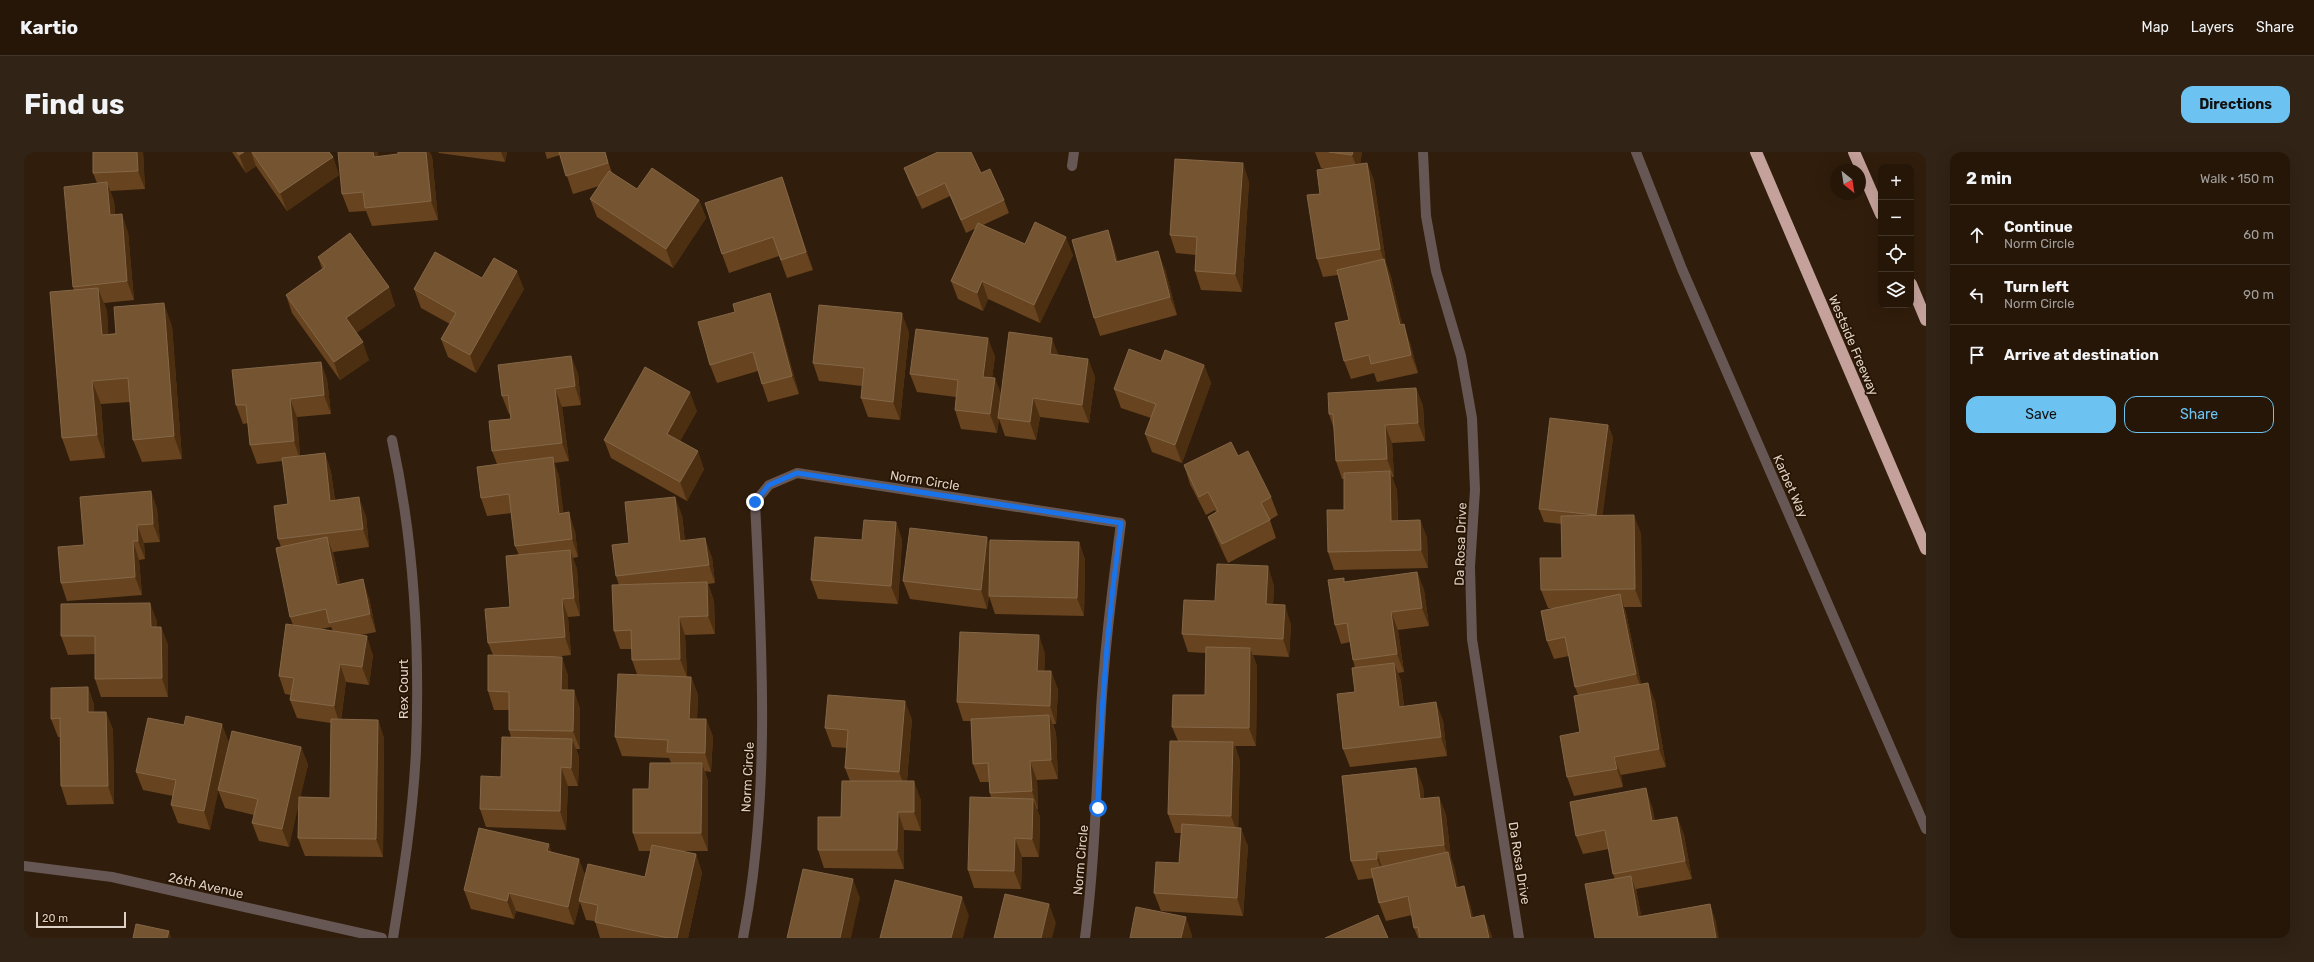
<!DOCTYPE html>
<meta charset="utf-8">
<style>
:root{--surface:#251608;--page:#312316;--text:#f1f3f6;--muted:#a39f9c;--line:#423529;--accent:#6cc3f2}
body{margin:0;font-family:Rubik,sans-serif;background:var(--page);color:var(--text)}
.controls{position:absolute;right:12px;top:12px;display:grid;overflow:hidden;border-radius:8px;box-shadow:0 4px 16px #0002}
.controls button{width:36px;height:36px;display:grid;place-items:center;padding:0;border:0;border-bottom:1px solid var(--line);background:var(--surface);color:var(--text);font:20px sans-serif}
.compass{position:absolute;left:1806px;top:12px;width:36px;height:36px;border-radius:50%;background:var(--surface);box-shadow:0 4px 16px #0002;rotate:150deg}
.scale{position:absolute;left:12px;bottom:10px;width:90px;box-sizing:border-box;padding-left:4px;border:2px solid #ddd0c4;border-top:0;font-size:11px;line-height:14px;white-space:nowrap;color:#ddd0c4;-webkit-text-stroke:3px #271403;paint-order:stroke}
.stop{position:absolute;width:12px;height:12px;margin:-9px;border:3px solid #1a73e8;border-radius:50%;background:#fff}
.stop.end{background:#1a73e8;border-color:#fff;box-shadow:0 1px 4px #0008}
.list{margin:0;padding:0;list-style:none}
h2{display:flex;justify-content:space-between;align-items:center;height:52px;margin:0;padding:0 16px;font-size:17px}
h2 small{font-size:13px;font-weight:400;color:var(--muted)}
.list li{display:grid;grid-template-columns:26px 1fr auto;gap:12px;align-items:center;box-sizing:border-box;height:60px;padding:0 16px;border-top:1px solid var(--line)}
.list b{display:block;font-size:15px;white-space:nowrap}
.list p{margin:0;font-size:13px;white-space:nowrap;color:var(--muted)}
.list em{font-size:13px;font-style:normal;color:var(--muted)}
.actions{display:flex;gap:8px;padding:12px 16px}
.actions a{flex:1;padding:9px 0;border:1px solid var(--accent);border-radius:12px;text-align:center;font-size:14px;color:var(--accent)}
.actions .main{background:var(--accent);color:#111}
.icon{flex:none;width:22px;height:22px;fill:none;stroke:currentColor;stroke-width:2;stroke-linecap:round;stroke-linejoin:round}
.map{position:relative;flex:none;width:1902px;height:786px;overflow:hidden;border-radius:12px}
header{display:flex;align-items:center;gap:24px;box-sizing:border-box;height:56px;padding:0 20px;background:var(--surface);border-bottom:1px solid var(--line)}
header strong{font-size:19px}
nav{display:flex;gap:22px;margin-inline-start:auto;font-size:14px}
.intro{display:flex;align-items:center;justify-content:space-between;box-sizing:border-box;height:96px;padding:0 24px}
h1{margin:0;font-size:28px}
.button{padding:10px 18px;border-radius:12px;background:var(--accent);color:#111;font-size:14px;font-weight:700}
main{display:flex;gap:24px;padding:0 24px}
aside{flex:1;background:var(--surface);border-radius:12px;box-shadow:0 4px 16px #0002}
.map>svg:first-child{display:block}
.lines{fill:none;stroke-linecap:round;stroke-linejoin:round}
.minor{stroke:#665755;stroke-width:10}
.highway{stroke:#c4a19a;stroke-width:12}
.wall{fill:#67441f;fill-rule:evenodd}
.shaded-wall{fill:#4c2e10}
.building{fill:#745431;stroke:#846748}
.route{stroke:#1a73e8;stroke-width:5}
.labels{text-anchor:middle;stroke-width:3.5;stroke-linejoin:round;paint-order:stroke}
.street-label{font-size:13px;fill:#ddd0c4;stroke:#271403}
</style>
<header>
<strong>Kartio</strong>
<nav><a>Map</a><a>Layers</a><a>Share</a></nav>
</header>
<div class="intro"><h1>Find us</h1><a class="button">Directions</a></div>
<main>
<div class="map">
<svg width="1902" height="786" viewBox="0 0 1902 786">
<rect width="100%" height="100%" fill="#311d0b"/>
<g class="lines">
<path class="minor" d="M1399 0 1402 64 1412 119 1437 204 1448 266 1451 338 1446 415 1448 487 1495 786
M1612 0 1658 117 1902 677
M1048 14 1050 0
M368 288C390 389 396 496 392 599 389 662 379 724 369 786
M0 714 88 725 358 786
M719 786C747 642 738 495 731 350L745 333 773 321 1097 371C1088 439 1079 508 1076 577 1072 647 1070 716 1061 786"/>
<path class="highway" d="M1732 0 1902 397
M1830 0 1857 62
M1887 132 1902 168"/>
</g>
<path class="wall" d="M119 0 121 37 86 39 90 49 91 62 104 80 110 148 80 151 83 159 84 182 148 174 158 307 118 310 109 288 106 250 77 252 81 306 46 309 38 286 50 138 49 135 73 31 69 21Z
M208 0H305L309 5 315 23 263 59 232 14 222 21Z
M354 0V4H408L414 68 348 74 342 59 325 60 318 42Z
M414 0H483L481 10 415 1Z
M521 0H581L588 21 613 37 675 48 682 66 649 116 573 65 566 47 575 34 549 42 536 3 523 7Z
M1291 0H1338L1336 12 1343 11 1350 29 1362 111 1367 125 1378 173 1386 191 1394 221 1353 230 1350 221 1327 227 1320 209 1325 168 1314 123 1299 125 1293 107 1296 42 1302 17 1297 16Z
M880 16 957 21 980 48 985 61 959 73 1001 92 1049 103 1016 171 964 147 959 159 934 147 927 129 952 76 942 81 926 44 898 57 885 29Z
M1225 29 1218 140 1177 138 1171 119 1172 103 1152 101 1146 83Z
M764 44 789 118 763 126 755 104 705 121 698 102Z
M1084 78 1090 96 1094 110 1141 117 1153 163 1076 184 1070 166Z
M294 105 365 135 371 154 332 181 345 208 316 228 268 161 262 143 298 117Z
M458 126 500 137 452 221 424 205 417 187 426 172 397 156 390 137Z
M711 160H752L775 242 744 250 738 232 734 219 693 231 686 213Z
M885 180 876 268 844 265 837 246 838 234 795 229 789 211Z
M1034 203 1064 207 1071 225 1065 271 1016 265 1012 288 981 284 975 267 973 281 937 277 931 258 932 245 893 240 886 222 971 204 968 226 977 243Z
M547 204 554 222 557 253 538 255 545 309 530 311 535 324 539 361 551 379 554 405 549 406 553 417 556 464 544 465 547 503 529 505 544 523V538L556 556V597H552L555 605 554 634H544L542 678 462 675 456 657 477 625 487 585 485 578V558H470L464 539 469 503 464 491 486 455 495 403 491 394 487 361 463 364 457 346 473 312 468 299 487 267 486 262H485L478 244Z
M1137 209 1180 213 1187 231 1158 311 1128 300 1121 282 1127 266 1097 256 1090 237Z
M297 210 303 228 307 262 273 265 276 304 301 301 307 320 311 348 342 364 345 395 309 400 310 404 316 432 345 446 352 480 337 483 349 503 345 533 322 530 317 568H354L360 586 359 705 281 704 274 686V652L265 695 235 689 228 671 230 663 201 656 194 638 186 678 154 671 147 653 149 644 119 638 112 620 205 590 196 631 277 595 284 613 276 645 306 646 307 571 273 566 266 548 267 543 261 542 255 524 269 473 266 465 257 395 254 387 264 352 259 309 233 312 226 293 224 271 219 272 212 253ZM307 475 309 479 297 477Z
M1392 236 1399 254 1401 289 1368 291 1370 325H1368L1373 338 1374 369 1396 368 1403 386 1404 416 1310 418 1304 400 1320 358V327H1318L1312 309 1310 277 1305 262Z
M673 259 656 289 680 317 663 349 587 306 580 288Z
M1584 273 1589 286 1578 363 1617 381 1618 455H1600L1602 461 1617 532 1631 549 1642 615 1597 623 1599 635 1550 644 1543 625 1556 580 1554 543 1551 535 1545 504 1530 507 1523 489 1529 456H1524L1517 438 1538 406V372L1520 370 1515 357Z
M1160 313 1247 345 1254 363 1246 368 1252 386 1204 411 1191 383 1184 365 1192 360 1191 358 1182 363 1166 332Z
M127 339 133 357 136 390 120 391 121 407 115 408 118 443 43 449 37 431 60 393Z
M658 363 661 389 688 405 691 431 684 432 690 449 691 482 661 483 663 525H667L674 543 673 567H682L689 585 687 620 681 619 684 630V699H656L672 702 678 721 664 786H576L571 769 562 768 556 750 550 773 492 759 490 767 447 757 440 738 528 701 561 723 621 725 627 699H615L609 681 625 637 647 611 645 606 598 604 591 585 613 522 608 508V497H596L590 479 595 433 592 424 605 391Z
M872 370 878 388 874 452 794 447 787 428 838 388Z
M1055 390 1061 408 1060 464 971 462 965 444 963 457 886 447 879 429 966 393Z
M1393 420 1400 438 1405 474 1374 478 1380 520 1374 521 1377 529 1380 554 1419 568 1423 604 1326 615 1319 597 1331 540V516L1329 508 1326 490 1317 492 1311 473 1321 430Z
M1250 433 1249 453 1267 472 1265 505 1229 503 1233 514 1232 594H1211L1216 609 1214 676 1224 694 1219 764 1137 759 1130 741 1155 711 1157 681H1151L1144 662 1154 589 1148 575 1181 543 1182 501 1164 500 1158 482 1191 449Z
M133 469V475H137L144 493V545H77L71 527V502L44 503 37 484Z
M1021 501 1020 519H1027L1034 538 1032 572H1029L1032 581 1034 627 1013 628 1014 657H1013L1016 665 1015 705H998L997 737 950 736 944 718 967 646 966 641 965 630H956L949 612 947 569H939L933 550Z
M64 535 70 553V560H82L89 578 90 652 43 653 37 634 36 585H34L27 567Z
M888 567 883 629 897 648V679L880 678V717L800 716 794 698 817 665 826 629 821 616 823 596 808 595 801 576Z
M1399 634 1400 646 1415 645 1422 663 1427 706 1431 718 1434 735 1446 752 1449 766 1460 763 1467 782 1468 786H1394L1390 776 1388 763 1362 769 1355 751 1350 726 1334 728 1327 709Z
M1628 654 1631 669 1653 665 1660 683 1668 727 1612 737 1613 742 1617 764 1686 752 1692 770 1571 786 1591 727 1589 722 1585 697 1559 702 1552 684Z"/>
<path class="shaded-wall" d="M113 0H119L121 37 114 19Z
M220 0H227L232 14 222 21 215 3Z
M349 0H354L356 23 350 5Z
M402 0H406L408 4 414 68 407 49Z
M477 0H483L481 10Z
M1329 0H1338L1335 21 1328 3Z
M309 5 315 23 263 59 256 41Z
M1219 11 1225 29 1218 140 1211 122Z
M1343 11 1350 29 1362 111 1367 125 1383 192 1376 173 1362 115 1356 97Z
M758 25 764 44 789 118 782 100Z
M83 30 90 49 93 81 86 63Z
M675 48 682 66 649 116 642 97Z
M98 62 104 80 110 148 103 129Z
M1084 78 1090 96 1099 128 1092 110Z
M1042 85 1049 103 1016 171 1010 153Z
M1134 99 1141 117 1153 163 1146 145Z
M493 119 500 137 452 221 446 203Z
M958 129 964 147 959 159 953 141Z
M365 135 371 154 328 184 322 166Z
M74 136 83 159 86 206 78 183Z
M746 141 752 160 775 242 768 224Z
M140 151 148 174 158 307 150 284Z
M878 161 885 180 876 268 869 250Z
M1380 172 1386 191 1394 221 1387 203Z
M964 186 971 204 966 243 959 225Z
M1028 186 1035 204 1026 202Z
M339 190 345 208 316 228 310 210Z
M547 204 554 222 557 253 551 234Z
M1064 207 1071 225 1065 271 1058 253Z
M297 210 303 228 307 262 300 243Z
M1180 213 1187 231 1158 311 1151 293Z
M971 226 978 244 974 266 975 267 973 281 966 262Z
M68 229 77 252 81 306 73 283Z
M1392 236 1399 254 1401 289 1394 271Z
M531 237 538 255 545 309 538 291Z
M666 240 673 259 650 300 643 282Z
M1009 246 1016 265 1012 288 1006 270Z
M266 247 273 265 276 308 270 289Z
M1361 273 1368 291 1370 325 1363 307Z
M1584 273 1589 286 1577 376 1572 364Z
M674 299 680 317 663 349 656 330Z
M301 301 307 320 313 367 306 349Z
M529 305 535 324 542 380 535 362Z
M1366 319 1373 338 1374 387 1367 369Z
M127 339 133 357 136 390 129 372Z
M335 345 342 364 345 395 339 377Z
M651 345 658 363 663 408 656 389Z
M545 360 551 379 554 405 548 387Z
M1610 363 1617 381 1618 455 1611 437Z
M1396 368 1403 386 1404 416 1397 398Z
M872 370 878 388 874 452 867 434Z
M113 373 120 391 121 407 114 389Z
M303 385 310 404 320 451 313 433Z
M963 385 970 404 963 457 957 438Z
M681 386 688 405 691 431 685 413Z
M109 389 115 408 118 443 111 425Z
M1055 390 1061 408 1060 464 1053 446Z
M546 398 553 417 556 464 550 446Z
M1244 414 1250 433 1248 471 1242 452Z
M1393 420 1400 438 1405 474 1398 456Z
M339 427 345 446 352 480 346 462Z
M683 430 690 449 691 482 684 464Z
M1596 442 1602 461 1619 541 1612 522Z
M538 447 544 465 547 503 541 485Z
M126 451 133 469V493L127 475Z
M1261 453 1267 472 1265 505 1259 487Z
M1367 460 1374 478 1380 520 1373 502Z
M655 465 661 483 663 525 656 507Z
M137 475 144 493V545L138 526Z
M1015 483 1021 501 1020 537 1013 519Z
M343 484 349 503 345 533 338 515Z
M1226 496 1233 514 1232 594 1225 576Z
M538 505 544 523V556L537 538Z
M1370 511 1377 529 1382 573 1375 555Z
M316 512 322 530 316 573 310 554Z
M1027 519 1034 538 1032 572 1026 554Z
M667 525 674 543 672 585 665 567Z
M1624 531 1631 549 1642 615 1635 597Z
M64 535 70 553 71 578 64 560Z
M550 538 556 556V597L549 579Z
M881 549 888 567 882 639 875 620Z
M1412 550 1419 568 1423 604 1417 585Z
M82 560 89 578 90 652 84 634Z
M1025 563 1032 581 1034 627 1027 608Z
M682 567 689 585 687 620 681 601Z
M354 568 360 586 359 705 352 687Z
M198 572 205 590 186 678 180 659Z
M548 587 555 605 554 634 547 616Z
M1209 590 1216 609 1214 682 1207 664Z
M277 595 284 613 265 695 258 677Z
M1590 605 1597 623 1599 635 1593 617Z
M1006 609 1013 628 1014 657 1008 639Z
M678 611 684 630V699L677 681Z
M537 615 544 634 542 678 536 659Z
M1392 616 1399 634 1402 665 1396 647Z
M890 629 897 648V679L890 660Z
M1622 636 1628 654 1635 688 1628 669Z
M1415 645 1422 663 1427 706 1431 718 1438 754 1432 736 1426 709 1420 693Z
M1009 647 1016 665 1015 705 1008 687Z
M874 660 880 678V717L873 698Z
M1653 665 1660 683 1668 727 1661 709Z
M1217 676 1224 694 1219 764 1213 746Z
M991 686 998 705 997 737 990 719Z
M525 692 531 710 523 699Z
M1353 700 1359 719 1360 725 1353 707Z
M672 702 678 721 664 786H653Z
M555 707 562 725 555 749 556 750 550 773 544 755Z
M1607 724 1613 742 1621 783 1614 765Z
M829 727 836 746 827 786H816Z
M1440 734 1446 752 1454 785 1447 766Z
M485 741 492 759 490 767 483 749Z
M938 745 945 764 939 786H927Z
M1025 752 1032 771 1028 786H1017Z
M1686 752 1692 770 1695 786H1692Z
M1460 763 1467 782 1468 786H1465Z
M1162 765 1168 783V786H1157Z
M145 779 147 786H143Z"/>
<path class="building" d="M69 0H113L114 19 69 21Z
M213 0H220L215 3Z
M228 0H305L309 5 256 41Z
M314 0H349L350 5 374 2V0H402L407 49 341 56 339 40 318 42Z
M535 0H581L584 11 542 24Z
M914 0H947L957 21 966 17 980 48 937 68 921 31 893 44 880 16Z
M1305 0H1329L1328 3Z
M1151 7 1219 11 1211 122 1171 119 1173 85 1146 83Z
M1343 11 1356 97 1293 107 1283 43 1296 42 1293 18Z
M628 16 675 48 642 97 566 47 585 19 613 37Z
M758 25 782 100 757 108 749 85 698 102 681 51Z
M83 30 86 63 98 62 103 129 49 135 40 35Z
M1011 70 1042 85 1010 153 958 129 953 141 927 129 954 71 1001 92Z
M1084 78 1092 110 1134 99 1146 145 1070 166 1048 88Z
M326 81 365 135 322 166 339 190 310 210 262 143 301 115 294 105Z
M411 100 458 126 470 106 493 119 446 203 417 187 432 161 390 137Z
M1360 107 1376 173 1380 172 1387 203 1347 212 1345 203 1320 209 1311 171 1325 168 1313 118Z
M74 136 78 183 92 182 90 155 140 151 150 284 109 288 104 226 68 229 73 283 38 286 26 140Z
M746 141 768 224 738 232 729 200 686 213 674 170 711 160 709 152Z
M795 153 878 161 869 250 837 246 840 216 789 211Z
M892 177 964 186 959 225 971 226 966 262 931 258 934 228 886 222Z
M985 180 1028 186 1026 202 1064 207 1058 253 1009 246 1006 270 974 266Z
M1105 197 1137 209 1141 198 1180 213 1151 293 1121 282 1132 252 1090 237Z
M547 204 551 234 531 237 538 291 468 299 465 269 487 267 484 243 478 244 474 213Z
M297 210 300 243 266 247 270 289 226 293 222 253H212L208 218Z
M621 215 666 240 643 282 674 299 656 330 580 288Z
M1392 236 1394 271 1361 273 1363 307 1312 309 1309 262H1305L1304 241Z
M1526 266 1584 273 1572 363 1515 357Z
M1207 290 1214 304 1224 299 1247 345 1237 351 1246 368 1198 392 1184 365 1194 359 1184 340 1175 345 1160 313Z
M301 301 306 349 335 345 339 377 254 387 250 354 264 352 258 306Z
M529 305 535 362 545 360 548 387 491 394 485 342 457 346 453 315Z
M1366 319 1367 369 1396 368 1397 398 1304 400 1303 358H1320V321Z
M127 339 129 372 113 373 114 389H109L111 425 37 431 34 395 60 393 56 345Z
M651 345 656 389 681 386 685 413 592 424 588 393 605 391 601 350Z
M1610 363 1611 437 1517 438 1516 406H1538L1537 364Z
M840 368 872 370 867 434 787 428 791 385 838 388Z
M886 376 963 385 957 438 879 429Z
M303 385 313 433 339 427 346 462 305 471 302 457 266 465 252 396Z
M966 388 1055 390 1053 446 965 444Z
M546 398 550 446 538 447 541 485 464 491 461 457 486 455 482 404Z
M1193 412 1244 414 1242 452 1261 453 1259 487 1158 482 1160 448 1191 449Z
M1393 420 1398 456 1367 460 1373 502 1329 508 1323 471 1311 473 1304 428 1320 426V430Z
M683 430 684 464 655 465 656 507 608 508 607 478 590 479 588 433Z
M1596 442 1612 522 1551 535 1541 485 1523 489 1517 459Z
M126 451 127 475H137L138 526 71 527V484H37V452Z
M262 472 343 484 338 515 316 512 310 554 266 548 270 526 255 524Z
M936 480 1015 483 1013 519H1027L1026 554 933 550Z
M1182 495 1226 496 1225 576 1148 575 1149 543H1181Z
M464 503 538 505 537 538H550L549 579 485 578V540L464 539Z
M1370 511 1375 555 1412 550 1417 585 1319 597 1313 542 1331 540 1328 516Z
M594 522 667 525 665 567H682L681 601 643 600 644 588 591 585Z
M1624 531 1635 597 1590 605 1593 617 1543 625 1536 584 1556 580 1550 544Z
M64 535V560H82L84 634H37L36 566 27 567V536Z
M804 543 881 549 875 620 821 616 824 578 801 576Z
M1025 563 1027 608 1006 609 1008 639 966 641 964 611 949 612 947 567Z
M162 564 198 572 180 659 147 653 152 628 112 620 124 566 160 573Z
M307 567 354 568 352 687 274 686 275 645 306 646Z
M208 579 277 595 258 677 228 671 234 647 194 638Z
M478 585 548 587 547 616 537 615 536 659 456 657 457 624 477 625Z
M1146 589 1209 590 1207 664 1144 662Z
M626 611H678L677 681H609V637H625Z
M1392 616 1396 647 1415 645 1420 693 1353 700V707L1327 709 1318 624Z
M818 629H890V660H874L873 698H794V665H817Z
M1622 636 1628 669 1653 665 1661 709 1589 722 1581 678 1552 684 1546 650Z
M946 645 1009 647 1008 687 991 686 990 719 944 718Z
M1158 672 1217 676 1213 746 1130 741 1132 710 1155 711Z
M455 676 525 692 523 699 555 707 544 755 485 741 483 749 440 738Z
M628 693 672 702 653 786H644L571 770 574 753 555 749 564 712 621 725Z
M1424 700 1432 736 1440 734 1447 766 1460 763 1465 786H1396L1394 775 1390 776 1384 744 1355 751 1347 717Z
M779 717 829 727 816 786H763Z
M1607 724 1614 765 1686 752 1692 786H1571L1561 732Z
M871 728 938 745 927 786H856Z
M981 742 1025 752 1017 786H970Z
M1112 755 1162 765 1157 786H1106Z
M1354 763 1364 786H1301Z
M112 772 145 779 143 786H109Z"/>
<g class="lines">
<path class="route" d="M731 350 745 333 773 321 1097 371C1084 466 1076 560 1074 656"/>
</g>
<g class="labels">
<g class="street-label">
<text transform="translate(1830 193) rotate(67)" y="5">Westside Freeway</text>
<text transform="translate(901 328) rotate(9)" y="5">Norm Circle</text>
<text transform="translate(1767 334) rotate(66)" y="5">Karbet Way</text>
<text transform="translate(1436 392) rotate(-88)" y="5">Da Rosa Drive</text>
<text transform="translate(379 537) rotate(-90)" y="5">Rex Court</text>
<text transform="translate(723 625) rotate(-87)" y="5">Norm Circle</text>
<text transform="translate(1056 708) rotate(-85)" y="5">Norm Circle</text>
<text transform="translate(1496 711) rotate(81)" y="5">Da Rosa Drive</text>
<text transform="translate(182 733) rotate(13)" y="5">26th Avenue</text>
</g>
</g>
</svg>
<div class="controls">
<button>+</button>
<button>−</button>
<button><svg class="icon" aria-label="locate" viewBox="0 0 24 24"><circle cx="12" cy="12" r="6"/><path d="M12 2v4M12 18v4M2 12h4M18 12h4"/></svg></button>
<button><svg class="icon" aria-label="layers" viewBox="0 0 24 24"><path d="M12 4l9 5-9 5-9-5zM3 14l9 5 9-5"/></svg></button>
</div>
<svg class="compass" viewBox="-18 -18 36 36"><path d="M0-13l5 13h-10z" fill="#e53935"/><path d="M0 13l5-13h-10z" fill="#a39f9c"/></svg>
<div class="scale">20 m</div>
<div class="stop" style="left:1074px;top:656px"></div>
<div class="stop end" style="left:731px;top:350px"></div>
</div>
<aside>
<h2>2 min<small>Walk · 150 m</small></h2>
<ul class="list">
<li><svg class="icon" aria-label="ahead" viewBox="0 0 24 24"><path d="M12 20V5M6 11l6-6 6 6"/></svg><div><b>Continue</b><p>Norm Circle</p></div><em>60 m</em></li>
<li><svg class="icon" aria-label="left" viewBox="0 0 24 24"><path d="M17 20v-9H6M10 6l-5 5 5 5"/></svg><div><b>Turn left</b><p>Norm Circle</p></div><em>90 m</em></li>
<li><svg class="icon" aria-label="arrive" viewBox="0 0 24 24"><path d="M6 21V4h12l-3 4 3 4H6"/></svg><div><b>Arrive at destination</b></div></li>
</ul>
<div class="actions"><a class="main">Save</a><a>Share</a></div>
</aside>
</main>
